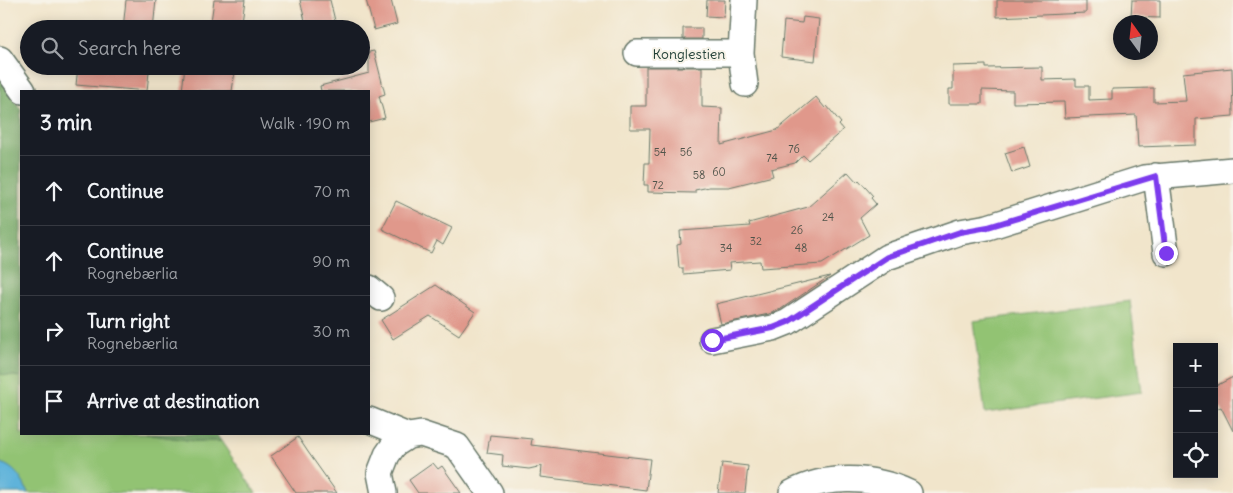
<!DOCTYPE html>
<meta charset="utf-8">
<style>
:root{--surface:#171b24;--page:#242831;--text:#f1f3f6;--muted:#9ea1a6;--line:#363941}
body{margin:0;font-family:Delius,sans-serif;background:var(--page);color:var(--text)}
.controls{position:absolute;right:15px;bottom:15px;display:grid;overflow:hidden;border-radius:0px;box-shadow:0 2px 12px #0003}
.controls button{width:45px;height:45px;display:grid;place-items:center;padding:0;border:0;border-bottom:1px solid var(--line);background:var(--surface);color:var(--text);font:25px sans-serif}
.compass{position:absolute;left:1113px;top:15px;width:45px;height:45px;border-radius:50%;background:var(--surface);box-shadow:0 2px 12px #0003;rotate:345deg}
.stop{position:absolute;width:15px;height:15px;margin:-11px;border:4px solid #7c3aed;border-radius:50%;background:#fff}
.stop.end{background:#7c3aed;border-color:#fff;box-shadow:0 1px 5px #0008}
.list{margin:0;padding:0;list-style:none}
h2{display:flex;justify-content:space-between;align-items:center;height:65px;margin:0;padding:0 20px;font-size:21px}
h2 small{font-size:16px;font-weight:400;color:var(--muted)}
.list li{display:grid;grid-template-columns:32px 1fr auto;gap:15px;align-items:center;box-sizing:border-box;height:70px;padding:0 20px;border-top:1px solid var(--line)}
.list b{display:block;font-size:19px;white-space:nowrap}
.list p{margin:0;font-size:16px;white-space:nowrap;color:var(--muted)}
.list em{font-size:16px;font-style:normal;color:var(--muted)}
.icon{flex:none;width:28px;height:28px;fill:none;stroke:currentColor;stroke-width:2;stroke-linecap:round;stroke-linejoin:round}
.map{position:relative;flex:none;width:1233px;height:493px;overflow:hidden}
.search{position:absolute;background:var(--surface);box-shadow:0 2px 12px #0003;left:20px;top:20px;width:350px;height:55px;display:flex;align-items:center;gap:12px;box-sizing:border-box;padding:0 18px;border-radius:28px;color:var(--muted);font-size:19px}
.panel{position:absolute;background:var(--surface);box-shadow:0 2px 12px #0003;left:20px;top:90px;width:350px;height:345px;border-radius:0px}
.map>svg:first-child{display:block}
.green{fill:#92c373;stroke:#588054}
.forest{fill:#75a965;stroke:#4a734c}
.water{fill:#5fb3da;stroke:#3f7887}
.building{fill:#e0988b}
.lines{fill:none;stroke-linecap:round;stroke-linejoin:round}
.minor-casing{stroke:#687869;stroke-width:28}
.minor{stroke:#fff;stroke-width:25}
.route{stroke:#7c3aed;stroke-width:6}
.labels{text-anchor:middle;stroke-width:4;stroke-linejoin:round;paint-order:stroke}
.number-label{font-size:11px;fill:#4f544a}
.street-label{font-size:14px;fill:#1f3d34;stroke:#f7f3e8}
</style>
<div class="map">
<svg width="1233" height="493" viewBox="0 0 1233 493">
<rect width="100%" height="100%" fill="#f7f3e8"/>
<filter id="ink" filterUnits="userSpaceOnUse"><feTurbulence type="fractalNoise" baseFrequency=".02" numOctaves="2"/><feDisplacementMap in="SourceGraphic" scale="10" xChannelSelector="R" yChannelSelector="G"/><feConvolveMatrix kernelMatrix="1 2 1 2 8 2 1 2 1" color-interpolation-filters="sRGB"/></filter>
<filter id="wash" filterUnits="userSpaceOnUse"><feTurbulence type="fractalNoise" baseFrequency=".0096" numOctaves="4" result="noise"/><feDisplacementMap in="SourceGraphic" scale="20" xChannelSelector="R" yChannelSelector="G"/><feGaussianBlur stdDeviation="1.12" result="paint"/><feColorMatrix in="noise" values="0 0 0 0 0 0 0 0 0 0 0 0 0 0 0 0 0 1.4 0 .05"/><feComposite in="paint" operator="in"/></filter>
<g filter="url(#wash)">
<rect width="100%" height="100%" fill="#f1e5cb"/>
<path class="green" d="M1130 301 1142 392 985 413 973 321Z
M0 374 21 377V434H146L194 441H221L256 493H61L59 491 53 493H28C24 482 11 466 0 463Z"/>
<path class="forest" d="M0 77 21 110V377L0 374Z
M146 434H216L221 441H194Z"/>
<path class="water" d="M0 463C14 466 23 480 28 493H0Z"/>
<g id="blocks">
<path class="building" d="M126 0H156L153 29H123Z
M214 0H245L241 29H210Z
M300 0H330L337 29H307Z
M366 0H391L397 24 374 30Z
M707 0H725L724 17 706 16Z
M997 0H1086V13L997 17Z
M1132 0H1160V18L1131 17Z
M803 17 819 19 815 61 781 57 784 21 802 23Z
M683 28H702V39H683Z
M374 51 385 94 379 96 385 118 369 122V91H321L320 86 369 73V52Z
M986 65V68L1042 67V80L1076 79V86H1089V100L1112 99V89L1154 88V102L1186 101 1183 73 1232 68 1233 116 1196 119V145L1138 147 1136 115 1065 118 1064 102 1013 103V91L982 90V104H949V89H953V66Z
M78 66H135L134 70 149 72 147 91 76 85Z
M185 66 235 71 232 91H182Z
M646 67H702V107L722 108 721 145 777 130 816 97 825 108 827 106 841 123 839 125 843 130 808 160 803 155 795 163 771 169 773 176 729 187H709L695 190V193L648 192V185H644L645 163H649L650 129H630V106H646Z
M1024 147 1030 167 1012 173 1005 153Z
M848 172 857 182 859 180 873 196 871 198 876 204 860 218 869 235 822 264 761 268 760 261 729 263 730 270 683 274V268H679L677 245 681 244 680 231 750 226 749 223 808 207Z
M396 201 452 228 443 245 437 241 431 253 382 229Z
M830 276 781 309 769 314 721 324 716 304Z
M436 285 475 312 459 335 430 316 393 339 381 320Z
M1233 377V431L1221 407 1214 410V387Z
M490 435 532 439 531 445 650 459 646 490 541 477 542 466 529 469 502 466 503 455 487 453Z
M298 437 308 452 337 493H296L271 456Z
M433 463 438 469 442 466 461 493H418L409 480Z
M722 463 748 466 745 493H718Z"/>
</g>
</g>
<g filter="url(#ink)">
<use href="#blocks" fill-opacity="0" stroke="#687869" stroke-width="1"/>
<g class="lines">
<g class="minor-casing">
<path id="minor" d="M744 0 741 53 745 84
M637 53H741
M0 59 23 91
M1156 176 1166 253
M369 288 381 298
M712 340 773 328 788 322 887 257 960 232 988 227 1144 178 1233 170
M369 420 408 436
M384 493 380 473 387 455 394 445 408 436 421 434 457 446 490 493
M792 493C826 474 874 476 909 493"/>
</g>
<use href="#minor" class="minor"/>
</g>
</g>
<g class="lines" filter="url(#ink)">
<path class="route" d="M712 340 773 328 788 322 887 257 960 232 988 227 1156 176 1166 253"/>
</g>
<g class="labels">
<g class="number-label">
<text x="794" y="153">76</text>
<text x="660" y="156">54</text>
<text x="686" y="156">56</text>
<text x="772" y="162">74</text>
<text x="719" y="176">60</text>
<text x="699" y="179">58</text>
<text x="658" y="189">72</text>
<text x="828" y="221">24</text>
<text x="797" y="234">26</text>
<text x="756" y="245">32</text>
<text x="726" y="252">34</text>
<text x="801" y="252">48</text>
</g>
<g class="street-label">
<text x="689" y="59">Konglestien</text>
</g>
</g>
</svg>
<div class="controls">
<button>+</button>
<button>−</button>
<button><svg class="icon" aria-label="locate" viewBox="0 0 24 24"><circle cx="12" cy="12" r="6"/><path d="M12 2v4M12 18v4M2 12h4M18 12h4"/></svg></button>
</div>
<svg class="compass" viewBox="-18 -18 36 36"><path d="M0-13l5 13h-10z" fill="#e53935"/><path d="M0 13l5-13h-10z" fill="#9ea1a6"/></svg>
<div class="stop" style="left:712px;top:340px"></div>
<div class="stop end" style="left:1166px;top:253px"></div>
<div class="search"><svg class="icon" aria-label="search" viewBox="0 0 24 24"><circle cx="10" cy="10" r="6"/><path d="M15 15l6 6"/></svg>Search here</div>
<section class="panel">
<h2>3 min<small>Walk · 190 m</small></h2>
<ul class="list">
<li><svg class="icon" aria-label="ahead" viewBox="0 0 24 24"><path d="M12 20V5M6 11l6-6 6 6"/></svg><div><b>Continue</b></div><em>70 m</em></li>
<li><svg class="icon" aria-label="ahead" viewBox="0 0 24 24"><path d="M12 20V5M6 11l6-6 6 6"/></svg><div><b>Continue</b><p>Rognebærlia</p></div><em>90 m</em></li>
<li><svg class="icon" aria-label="right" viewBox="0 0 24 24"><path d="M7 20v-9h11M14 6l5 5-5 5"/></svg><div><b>Turn right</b><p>Rognebærlia</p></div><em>30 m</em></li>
<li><svg class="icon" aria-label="arrive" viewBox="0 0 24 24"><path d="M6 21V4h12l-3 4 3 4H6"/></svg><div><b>Arrive at destination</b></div></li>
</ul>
</section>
</div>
